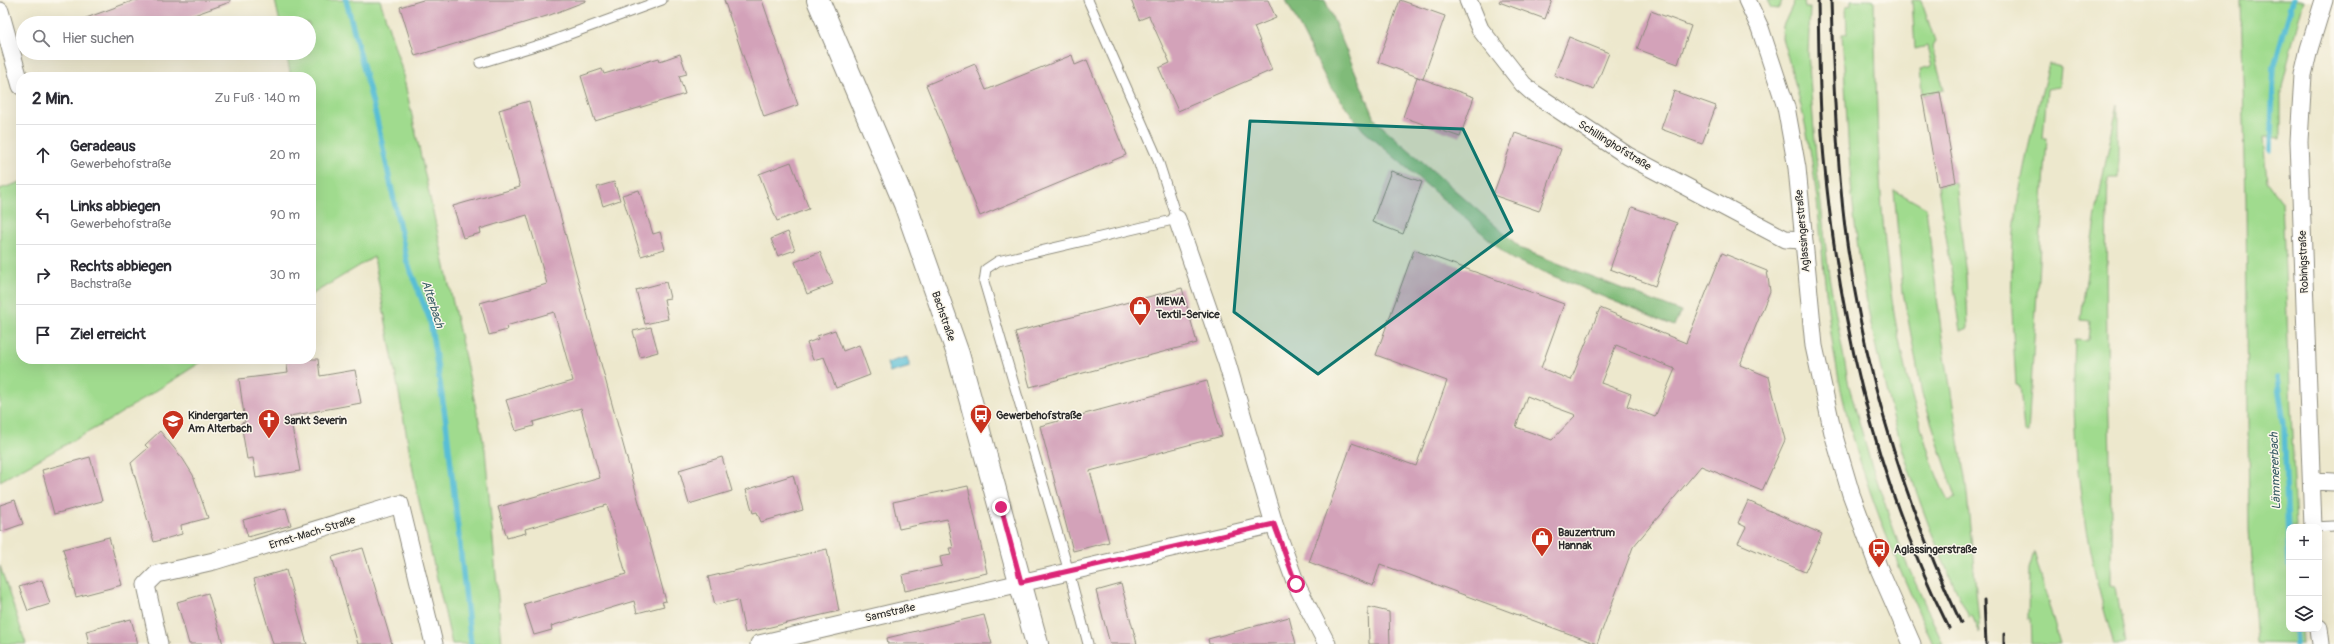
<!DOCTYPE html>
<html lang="de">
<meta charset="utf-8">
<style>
:root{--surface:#fff;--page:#f2f2f3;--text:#2b2b33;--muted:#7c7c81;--line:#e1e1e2}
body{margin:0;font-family:Pangolin,sans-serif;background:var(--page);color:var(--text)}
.controls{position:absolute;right:12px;bottom:12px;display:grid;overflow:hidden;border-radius:8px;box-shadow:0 4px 16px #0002}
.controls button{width:36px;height:36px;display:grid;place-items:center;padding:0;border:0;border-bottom:1px solid var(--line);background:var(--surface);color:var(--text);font:20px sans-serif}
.stop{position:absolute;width:12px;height:12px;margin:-9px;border:3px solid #db2777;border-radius:50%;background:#fff}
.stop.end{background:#db2777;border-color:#fff;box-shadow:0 1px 4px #0008}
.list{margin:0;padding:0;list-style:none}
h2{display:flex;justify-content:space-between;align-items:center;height:52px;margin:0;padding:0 16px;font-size:17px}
h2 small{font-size:13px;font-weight:400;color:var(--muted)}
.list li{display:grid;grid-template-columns:26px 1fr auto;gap:12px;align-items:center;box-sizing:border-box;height:60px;padding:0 16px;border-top:1px solid var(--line)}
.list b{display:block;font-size:15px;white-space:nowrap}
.list p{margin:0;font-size:13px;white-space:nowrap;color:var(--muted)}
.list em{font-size:13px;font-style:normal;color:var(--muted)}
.icon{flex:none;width:22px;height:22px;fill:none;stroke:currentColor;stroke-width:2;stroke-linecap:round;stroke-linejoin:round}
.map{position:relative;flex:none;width:2334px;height:644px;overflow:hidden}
.search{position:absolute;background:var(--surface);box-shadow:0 4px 16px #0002;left:16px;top:16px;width:300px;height:44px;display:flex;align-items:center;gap:10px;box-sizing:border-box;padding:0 14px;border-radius:22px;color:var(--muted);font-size:15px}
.panel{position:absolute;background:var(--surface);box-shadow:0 4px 16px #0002;left:16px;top:72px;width:300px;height:292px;border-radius:16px}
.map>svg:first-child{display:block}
.green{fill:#a0db8e;stroke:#66835c}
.forest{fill:#80bb79;stroke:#567352}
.water{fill:#58bed5;stroke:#427480}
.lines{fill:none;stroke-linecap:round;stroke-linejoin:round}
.stream{stroke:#58bed5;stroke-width:5.5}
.building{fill:#d3a2b9;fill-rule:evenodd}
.service-casing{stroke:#8c8a7c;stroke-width:11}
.minor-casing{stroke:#8c8a7c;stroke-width:19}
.tertiary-casing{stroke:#8c8a7c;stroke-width:24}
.service{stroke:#fff;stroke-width:9}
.minor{stroke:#fff;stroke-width:17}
.tertiary{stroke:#fff;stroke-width:22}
.rail{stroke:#2b2b2b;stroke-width:3}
.route{stroke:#db2777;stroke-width:5}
.marked{fill:#0f766e;fill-opacity:0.2;stroke:#0f766e;stroke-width:3;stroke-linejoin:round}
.labels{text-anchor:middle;stroke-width:3;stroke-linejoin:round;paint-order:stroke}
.street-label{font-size:11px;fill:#2b2b2b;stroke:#fbf7ec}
.poi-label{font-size:11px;font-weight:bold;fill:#2b2b2b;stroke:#fbf7ec;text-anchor:start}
.water-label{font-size:12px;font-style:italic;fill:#3b5e66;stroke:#fbf7ec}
</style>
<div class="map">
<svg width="2334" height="644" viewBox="0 0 2334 644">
<rect width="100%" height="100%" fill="#fbf7ec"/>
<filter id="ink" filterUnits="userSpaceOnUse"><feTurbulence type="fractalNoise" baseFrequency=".025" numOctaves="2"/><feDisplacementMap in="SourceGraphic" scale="8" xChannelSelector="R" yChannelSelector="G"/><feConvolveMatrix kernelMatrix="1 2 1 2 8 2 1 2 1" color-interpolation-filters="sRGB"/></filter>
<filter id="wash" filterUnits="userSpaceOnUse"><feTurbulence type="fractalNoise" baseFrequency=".012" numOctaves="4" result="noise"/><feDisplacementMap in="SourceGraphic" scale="16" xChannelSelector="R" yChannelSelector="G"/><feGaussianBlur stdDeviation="0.9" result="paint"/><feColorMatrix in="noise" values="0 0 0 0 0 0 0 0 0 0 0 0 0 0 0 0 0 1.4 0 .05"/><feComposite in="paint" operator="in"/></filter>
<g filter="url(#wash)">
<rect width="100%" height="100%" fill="#ede8cd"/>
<path class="green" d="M275 0H380L402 70 485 449 502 644H452L417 492 374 257 311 295V77H291L286 53H309V23H280Z
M1767 0H1783L1778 9 1771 8Z
M1795 0H1804L1805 8H1810L1808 53 1817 169 1829 276 1849 386 1869 457 1901 551 1943 644H1933C1894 558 1858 473 1839 380 1825 313 1823 244 1814 176 1808 128 1796 84 1782 38L1783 26Z
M1851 0H1874C1878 142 1877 290 1921 427 1928 451 1936 478 1948 500L1956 497 1922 394 1903 292 1894 190 1926 208 1942 337 1966 484 1980 633 1972 616 1969 617C1912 503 1876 374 1858 248 1848 178 1847 105 1842 34H1847L1846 6 1851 5Z
M1912 0H1921L1935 41 1932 47 1944 90 1922 95 1920 69 1932 66 1927 46 1915 49Z
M2241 0H2304L2290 52 2281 93V139L2263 138 2267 181 2282 201 2296 527H2289V629H2302L2303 644 2257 643 2249 530 2246 201Z
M2049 64 2061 67 2059 87 2047 89 2043 138H2047L2028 433 2024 432 2020 386 2016 385C2013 334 2009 282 2014 231 2020 174 2035 119 2049 64Z
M2118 104V178H2108C2102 314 2113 450 2111 586L2116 587 2126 644H2114C2082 540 2070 449 2075 340L2088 341 2090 321 2081 320C2089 248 2102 175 2118 104Z
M21 182V359H206L110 420 0 481V189Z
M1956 182 1966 276 1968 328 1961 331 1938 186Z
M2034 552 2060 644H2032L2031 618H2028L2029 569Z
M0 566 26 644H0Z"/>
<path class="forest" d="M1286 0H1325L1376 121 1522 249 1681 312 1674 326 1512 259 1363 130 1327 81Z"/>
<path class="water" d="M907 357 910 367 890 373 887 363Z"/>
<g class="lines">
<path class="stream" d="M346 0 377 120 407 262 430 320 446 422 471 644
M2270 150 2274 67 2293 0
M2277 378 2284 425 2289 565
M2295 629 2296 644"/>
</g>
<g id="blocks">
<path class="building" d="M135 0H230V2L172 23H78V21Z
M423 0H586V1L550 15 415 56 400 7Z
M724 0H762L798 105 764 117Z
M1131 0H1268L1276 18 1254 27 1272 70 1178 111 1159 68 1170 63 1149 16 1139 20Z
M1400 0 1445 16 1423 79 1378 62Z
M1500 0H1552L1545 19 1499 2Z
M1651 11 1691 26 1678 64 1637 49Z
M1569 37 1609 53 1594 90 1554 75Z
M680 54 687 74 679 76 685 94 595 121 581 76 602 69 604 74 659 58 660 61Z
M1072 55 1075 65 1087 60 1126 155 980 216 926 85 975 64 986 90Z
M1417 77 1474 97 1460 137 1403 117Z
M1674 91 1716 106 1702 144 1661 129Z
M1940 92 1956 182 1938 186 1922 95Z
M529 101 666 601 662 602 664 606 637 613 634 601 551 626 552 630 534 635 524 604 626 574 607 505 525 529 526 533 507 538 498 507 600 478 581 408 533 422 534 426 516 431 506 400 573 381 554 312 506 326 507 330 489 335 480 303 547 284 527 215 480 229 481 233 463 238 453 206 520 187 499 110Z
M1515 133 1561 149 1539 211 1493 195Z
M791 162 809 209 777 221 759 174Z
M1391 171 1422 182 1403 234 1372 222Z
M614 182 620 200 603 206 597 187Z
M639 190 653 234 660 232 665 249 641 256 622 195Z
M1632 207 1677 223 1655 286 1610 269Z
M788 232 795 250 778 256 771 239Z
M1414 250 1564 304 1541 368 1571 380 1600 308 1686 343 1722 253 1767 271 1770 291 1740 365 1769 377 1785 440 1762 491 1701 466 1633 547 1597 644 1380 564 1373 586 1309 562 1352 443 1416 466 1447 381 1376 355ZM1616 345 1675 369 1655 417 1627 406 1631 394 1601 383ZM1527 396 1554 407 1576 415 1552 440 1516 427Z
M820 252 833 284 807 294 795 262Z
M666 282 670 298 664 299 668 319 645 324 636 290Z
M1182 288 1197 343 1030 387 1015 332Z
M651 327 658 352 640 357 633 331Z
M835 330 843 351 859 345 870 375 836 388 824 357 813 360 807 343 818 339 817 336Z
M286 359H318L320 376 355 370 361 403 290 416 300 471 256 478 253 458 247 459 241 423 245 422 239 379 288 373Z
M1207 381 1222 436 1090 471 1109 542 1073 551 1040 426Z
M160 431 183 459 193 475 208 518 181 525 182 534 154 542 131 463 148 448 145 445Z
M90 457 102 501 54 514 42 470Z
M722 457 732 491 689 504 679 470Z
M793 475 803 510 761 522 757 512 753 513 746 490Z
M968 486 987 573 905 591 902 575 942 566 940 557 951 555 949 548H953L947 519 899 529 893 502Z
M15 500 23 524 0 532V505Z
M1748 501 1822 534 1805 572 1738 543 1746 527 1738 523Z
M286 508 291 525 248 537 243 520Z
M109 537 122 585 76 597 63 549Z
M363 548 374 584 392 644H358L346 604 332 557Z
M827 549 839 611 745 633 738 600 715 605 708 577Z
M286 570 298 612 307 644H273L254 579Z
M42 580 50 604 28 611 19 587Z
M1121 584 1137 644H1110L1096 591Z
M208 593 223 644H189L177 602Z
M1368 607 1389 612 1390 644H1369Z
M984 615 992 644H888L887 638Z
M1289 617 1296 644H1209L1208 639Z
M131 619 138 644H89L86 631Z"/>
</g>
</g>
<g filter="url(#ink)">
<use href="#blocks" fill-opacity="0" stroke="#8c8a7c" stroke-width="1"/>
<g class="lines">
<g class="service-casing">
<path id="service" d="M1088 0 1157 157 1177 219 998 261 986 269 984 282 1069 572 1088 644
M480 63 548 42 662 0
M2313 527 2334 526"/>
</g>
<g class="minor-casing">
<path id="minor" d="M1468 0 1480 29 1523 84 1532 92 1628 156 1785 239 1802 240
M1747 0 1760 28 1786 107 1797 168 1814 346 1833 433 1851 494 1879 569 1912 644
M0 11 21 86
M1177 219 1227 363 1274 524
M2312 481 2334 482
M2313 527 2299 141 2303 75 2309 49 2324 0
M2319 628 2321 644
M159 644 146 585 157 574 214 561 400 504 434 644
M759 644 1274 524 1296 584 1327 644"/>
</g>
<g class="tertiary-casing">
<path id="tertiary" d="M818 0 905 204 958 354 1037 644"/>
</g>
<use href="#service" class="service"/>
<use href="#minor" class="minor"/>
<use href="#tertiary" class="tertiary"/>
<path class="rail" d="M1818 0C1819 53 1819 106 1824 159 1839 322 1876 482 1949 628
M1831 0C1833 76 1836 152 1845 228 1863 366 1902 498 1961 623
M1984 600 1986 644
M2004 634V644"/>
</g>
</g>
<g class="lines" filter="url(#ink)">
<path class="route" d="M1001 507 1021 582 1274 524 1296 584"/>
</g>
<path class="marked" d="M1250 121 1463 129 1512 231 1318 374 1234 312Z"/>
<defs>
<g id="shop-pin" transform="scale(1.15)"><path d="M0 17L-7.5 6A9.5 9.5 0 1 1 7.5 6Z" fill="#c8321e" stroke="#fbf7ec"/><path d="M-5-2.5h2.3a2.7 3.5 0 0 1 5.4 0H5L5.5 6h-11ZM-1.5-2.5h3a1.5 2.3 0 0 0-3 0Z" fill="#fff"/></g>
<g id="bus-pin" transform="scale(1.15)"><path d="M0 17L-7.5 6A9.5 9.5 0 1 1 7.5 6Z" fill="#c8321e" stroke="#fbf7ec"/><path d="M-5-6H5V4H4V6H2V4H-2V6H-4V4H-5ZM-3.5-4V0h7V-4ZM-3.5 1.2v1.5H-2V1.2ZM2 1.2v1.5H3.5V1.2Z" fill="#fff"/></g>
<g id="church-pin" transform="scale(1.15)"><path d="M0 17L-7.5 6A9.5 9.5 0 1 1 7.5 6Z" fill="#c8321e" stroke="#fbf7ec"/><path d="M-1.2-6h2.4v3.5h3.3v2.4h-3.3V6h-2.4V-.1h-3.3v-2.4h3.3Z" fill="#fff"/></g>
<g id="school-pin" transform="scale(1.15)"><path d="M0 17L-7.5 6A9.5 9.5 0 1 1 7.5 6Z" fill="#c8321e" stroke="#fbf7ec"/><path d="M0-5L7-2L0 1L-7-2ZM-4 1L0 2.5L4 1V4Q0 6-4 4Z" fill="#fff"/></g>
</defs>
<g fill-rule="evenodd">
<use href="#shop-pin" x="1140" y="307"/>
<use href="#bus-pin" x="981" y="415"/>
<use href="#church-pin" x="269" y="420"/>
<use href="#school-pin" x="173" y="421"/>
<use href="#shop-pin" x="1542" y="538"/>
<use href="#bus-pin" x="1879" y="549"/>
</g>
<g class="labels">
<g class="street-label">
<text transform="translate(1615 145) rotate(32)" y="4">Schillinghofstraße</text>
<text transform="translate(1802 231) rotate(-95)" y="4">Aglassingerstraße</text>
<text transform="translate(2303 262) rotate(-92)" y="4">Robinigstraße</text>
<text transform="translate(944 316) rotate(71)" y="4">Bachstraße</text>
<text transform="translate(312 532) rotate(-17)" y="4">Ernst-Mach-Straße</text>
<text transform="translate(890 612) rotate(-13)" y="4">Samstraße</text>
</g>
<g class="poi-label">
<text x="1156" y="305">MEWA<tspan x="1156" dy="13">Textil-Service</tspan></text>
<text x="188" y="419">Kindergarten<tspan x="188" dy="13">Am Alterbach</tspan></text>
<text x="996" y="419">Gewerbehofstraße</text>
<text x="284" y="424">Sankt Severin</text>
<text x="1558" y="536">Bauzentrum<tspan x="1558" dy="13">Hannak</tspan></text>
<text x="1894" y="553">Aglassingerstraße</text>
</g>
<g class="water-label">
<text transform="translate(433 304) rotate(72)" y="4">Alterbach</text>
<text transform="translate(2275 471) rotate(-92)" y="4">Lämmererbach</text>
</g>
</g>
</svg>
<div class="controls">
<button>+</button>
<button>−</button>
<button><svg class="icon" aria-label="layers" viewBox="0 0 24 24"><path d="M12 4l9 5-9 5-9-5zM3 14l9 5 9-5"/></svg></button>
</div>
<div class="stop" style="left:1296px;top:584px"></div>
<div class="stop end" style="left:1001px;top:507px"></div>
<div class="search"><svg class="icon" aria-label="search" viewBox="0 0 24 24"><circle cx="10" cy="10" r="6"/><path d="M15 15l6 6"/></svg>Hier suchen</div>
<section class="panel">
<h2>2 Min.<small>Zu Fuß · 140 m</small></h2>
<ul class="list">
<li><svg class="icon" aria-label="ahead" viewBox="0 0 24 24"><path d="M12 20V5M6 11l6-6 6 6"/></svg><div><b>Geradeaus</b><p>Gewerbehofstraße</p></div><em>20 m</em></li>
<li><svg class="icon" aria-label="left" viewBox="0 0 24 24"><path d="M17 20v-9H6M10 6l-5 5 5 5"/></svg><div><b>Links abbiegen</b><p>Gewerbehofstraße</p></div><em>90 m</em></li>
<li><svg class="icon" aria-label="right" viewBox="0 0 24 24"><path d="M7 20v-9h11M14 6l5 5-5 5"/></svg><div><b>Rechts abbiegen</b><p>Bachstraße</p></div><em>30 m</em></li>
<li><svg class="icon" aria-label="arrive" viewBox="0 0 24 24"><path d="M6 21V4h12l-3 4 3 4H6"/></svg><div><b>Ziel erreicht</b></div></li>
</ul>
</section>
</div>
